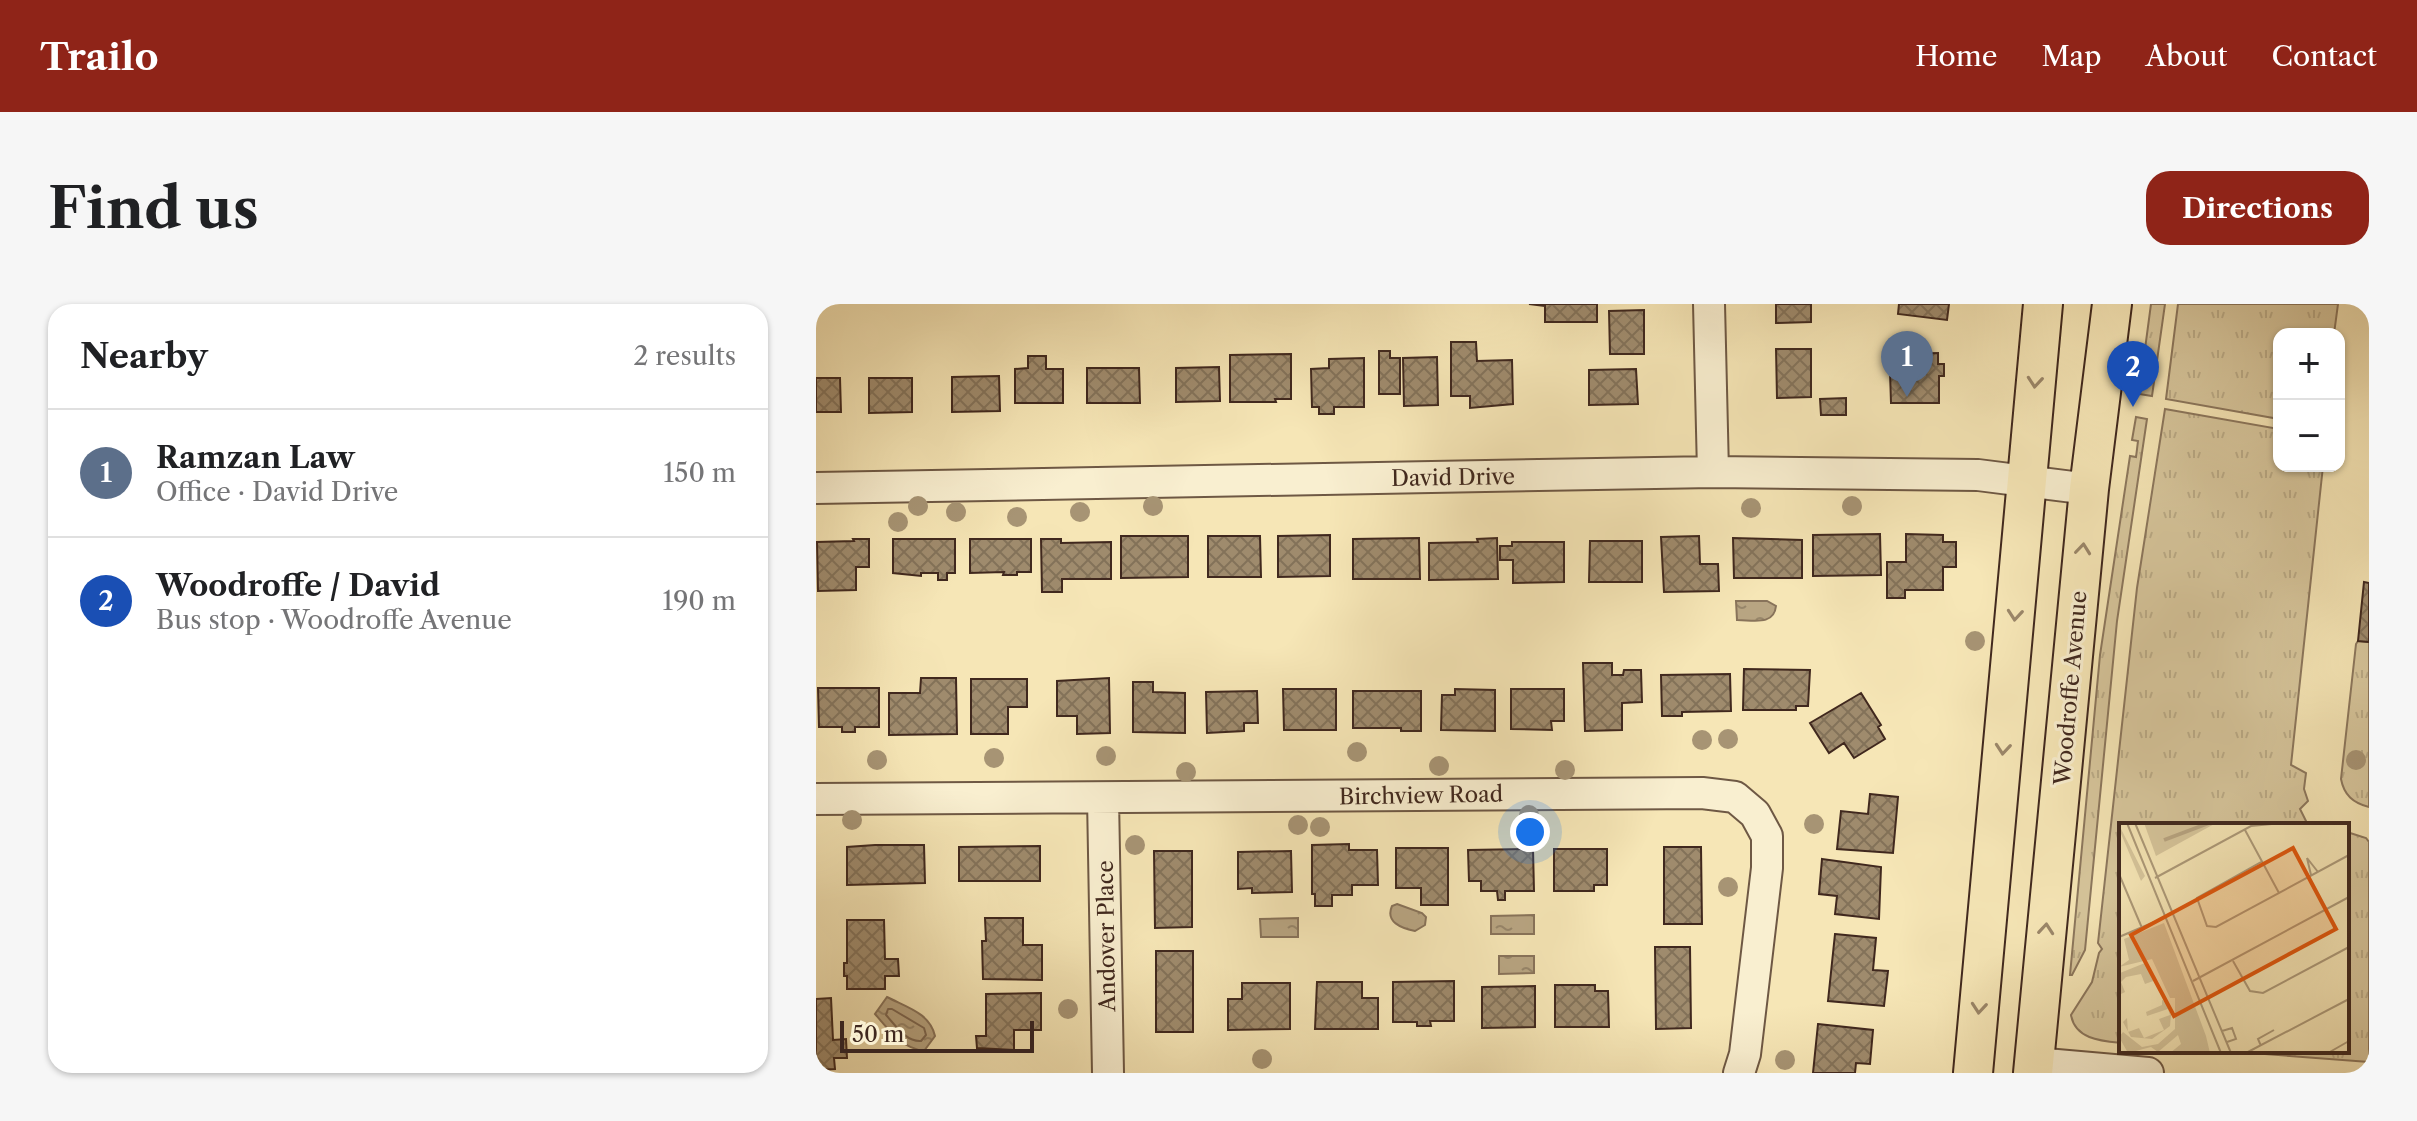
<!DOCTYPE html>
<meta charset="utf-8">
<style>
:root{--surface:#fff;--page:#f6f6f6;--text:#202124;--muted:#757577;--line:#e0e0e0;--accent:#8f2418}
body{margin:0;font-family:"Libre Caslon Text",serif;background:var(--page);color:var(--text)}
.controls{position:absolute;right:24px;top:24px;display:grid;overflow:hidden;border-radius:16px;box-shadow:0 2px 6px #0004}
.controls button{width:72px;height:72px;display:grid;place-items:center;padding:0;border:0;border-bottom:2px solid var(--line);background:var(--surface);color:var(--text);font:40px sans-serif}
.scale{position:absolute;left:24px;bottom:20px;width:194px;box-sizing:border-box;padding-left:8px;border:4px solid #40281e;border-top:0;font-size:22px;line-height:28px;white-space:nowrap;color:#40281e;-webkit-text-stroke:6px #f9efd0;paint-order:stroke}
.you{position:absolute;left:714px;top:528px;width:28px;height:28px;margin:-20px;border:6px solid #fff;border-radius:50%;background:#1a73e8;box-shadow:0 0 0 12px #1a73e833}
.badge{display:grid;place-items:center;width:52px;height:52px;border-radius:50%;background:var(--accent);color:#fff;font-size:26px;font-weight:700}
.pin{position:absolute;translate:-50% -66px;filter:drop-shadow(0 2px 4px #0008)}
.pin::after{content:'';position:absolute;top:42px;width:28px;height:24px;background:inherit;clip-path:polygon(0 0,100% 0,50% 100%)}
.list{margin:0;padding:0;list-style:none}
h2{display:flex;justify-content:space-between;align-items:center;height:104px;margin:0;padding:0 32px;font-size:34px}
h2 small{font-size:26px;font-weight:400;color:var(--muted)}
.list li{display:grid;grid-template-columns:52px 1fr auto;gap:24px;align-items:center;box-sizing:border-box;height:128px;padding:0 32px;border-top:2px solid var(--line)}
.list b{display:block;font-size:30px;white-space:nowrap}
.list p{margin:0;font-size:26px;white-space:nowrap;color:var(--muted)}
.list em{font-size:26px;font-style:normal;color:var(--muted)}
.map{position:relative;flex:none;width:1553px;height:769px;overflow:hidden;border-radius:24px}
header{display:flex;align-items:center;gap:48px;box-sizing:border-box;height:112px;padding:0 40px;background:var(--accent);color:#fff}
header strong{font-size:38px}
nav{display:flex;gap:44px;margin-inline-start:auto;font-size:28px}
.intro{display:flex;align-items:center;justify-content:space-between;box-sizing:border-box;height:192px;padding:0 48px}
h1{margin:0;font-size:56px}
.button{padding:20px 36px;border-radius:24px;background:var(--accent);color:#fff;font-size:28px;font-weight:700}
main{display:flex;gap:48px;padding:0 48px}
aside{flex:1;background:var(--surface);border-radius:24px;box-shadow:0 2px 6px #0004}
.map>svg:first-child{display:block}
.grass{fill:url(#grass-tufts);stroke:#8c775d;stroke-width:2}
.water{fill:url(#water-ripples);stroke:#88735a;stroke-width:2}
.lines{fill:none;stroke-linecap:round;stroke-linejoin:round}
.shore{stroke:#7c6650;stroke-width:2}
.building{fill:url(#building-cross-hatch);stroke:#40281e;stroke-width:2}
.minor-casing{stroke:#6e5844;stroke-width:34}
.major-casing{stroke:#40281e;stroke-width:42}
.minor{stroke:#f9efd0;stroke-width:30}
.major{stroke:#f6e6b6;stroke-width:38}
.tree{fill:#a79474}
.oneway{stroke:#9b876a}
.labels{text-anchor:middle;stroke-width:6;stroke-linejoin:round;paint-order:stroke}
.street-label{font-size:22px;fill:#40281e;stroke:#f9efd0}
.inset-river{fill:none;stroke:#b8a582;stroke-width:4}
.inset-road{fill:none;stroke:#ad9a79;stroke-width:2}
.view{fill:#e0570d;fill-opacity:0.15;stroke:#e0570d;stroke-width:4}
.inset-edge{fill:none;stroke:#40281e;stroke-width:4}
</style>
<header>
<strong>Trailo</strong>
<nav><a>Home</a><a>Map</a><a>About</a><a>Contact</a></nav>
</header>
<div class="intro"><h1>Find us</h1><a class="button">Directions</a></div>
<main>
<aside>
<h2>Nearby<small>2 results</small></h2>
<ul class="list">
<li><span class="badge" style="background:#5c6f8a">1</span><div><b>Ramzan Law</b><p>Office · David Drive</p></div><em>150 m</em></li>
<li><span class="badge" style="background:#1a4fb4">2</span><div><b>Woodroffe / David</b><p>Bus stop · Woodroffe Avenue</p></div><em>190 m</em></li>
</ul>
</aside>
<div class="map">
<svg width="1553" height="769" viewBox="0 0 1553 769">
<defs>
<pattern id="grass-tufts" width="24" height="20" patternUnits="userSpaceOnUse" patternTransform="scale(2)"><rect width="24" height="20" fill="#d7c69c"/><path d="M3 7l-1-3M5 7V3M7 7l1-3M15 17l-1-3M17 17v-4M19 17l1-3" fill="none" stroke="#baaa86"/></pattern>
<pattern id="water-ripples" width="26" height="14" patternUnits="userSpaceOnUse" patternTransform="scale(2)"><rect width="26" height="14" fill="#b8a582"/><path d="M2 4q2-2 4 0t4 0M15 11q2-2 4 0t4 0" fill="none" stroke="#97866a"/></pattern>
<pattern id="building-cross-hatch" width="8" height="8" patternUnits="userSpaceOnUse" patternTransform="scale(2)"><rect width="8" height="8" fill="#9f8b6d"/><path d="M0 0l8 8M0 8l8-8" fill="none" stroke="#837259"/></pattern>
</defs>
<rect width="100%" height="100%" fill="#f6e6b6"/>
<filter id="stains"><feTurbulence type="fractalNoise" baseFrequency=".0025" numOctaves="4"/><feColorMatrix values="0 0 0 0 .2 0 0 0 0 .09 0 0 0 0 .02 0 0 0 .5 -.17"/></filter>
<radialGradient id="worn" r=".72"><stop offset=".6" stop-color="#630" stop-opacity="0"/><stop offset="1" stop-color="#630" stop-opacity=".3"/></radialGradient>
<path class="grass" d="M1335 0H1349L1336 92 1323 90Z
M1362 0H1522L1518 30H1463V115L1350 95Z
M1349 105 1463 125V162H1507L1475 461 1490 469 1488 485 1492 497 1484 505 1492 521H1305V739C1285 737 1259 735 1255 711L1276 678 1283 649 1286 645 1282 639 1321 284Z
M1320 113 1331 115 1301 317 1269 646 1256 671H1254L1284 351 1314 152 1320 153 1322 137 1316 136Z
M1542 337 1553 338V503C1537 499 1528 491 1525 475L1540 340Z
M1531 528 1550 534 1553 538V758L1409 747H1531Z"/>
<path class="water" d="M920 297H951L960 302C958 322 937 316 921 316Z
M581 600 606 609 610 613 609 621 599 627C585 624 569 618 576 602Z
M718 611V630H675V612Z
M482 614V633H445L444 615Z
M683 652H718V669L683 670Z
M71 693C90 703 114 709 119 732L108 747C84 743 74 727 59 710Z"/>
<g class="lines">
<path class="shore" d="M76 705 108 724 110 731 105 737C90 738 80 722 70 711L72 705Z"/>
</g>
<path class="building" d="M713 0H781V18H729V2Z
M960 0H995V18L960 19Z
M1083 0H1133L1131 16 1082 10Z
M828 6V50H794L793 7Z
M635 38H660L661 57 696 56 697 100 654 104V92H635Z
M960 45H995V93L961 94Z
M563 47H574V54H584V90H563Z
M1122 49V60H1128V72H1123V99H1075L1074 68H1082V50Z
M475 50V95H459L460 98H414V51Z
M212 52H230V65H247V99H199V65L212 64Z
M621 53 622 101 588 102 587 54Z
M548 54V103H518V110H503V103H496L495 65 513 64V55Z
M403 63 404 97 360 98V64Z
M271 64H323L324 99H271Z
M820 65 822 100 773 101V66Z
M183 72 184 107 136 108V73Z
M0 74H24L25 108H0Z
M53 74H96V108L53 109Z
M1030 94V111H1005L1004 95Z
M1064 230 1065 271 997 272V231Z
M1090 230 1127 231V238H1140V263H1127V286H1089V294H1071V258H1090Z
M514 231V272L462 273V232Z
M305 232H372V273L305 274Z
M392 232H444L445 273H392Z
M883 232 884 260H902L903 287 848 288 845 233Z
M603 234 604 275H537V235Z
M681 234 682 275 613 276V239L662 238 661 235Z
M917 234 986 236V274H918Z
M37 235H53V263H40V286L2 287 1 238 38 237Z
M77 235H139V269H131V276H122V269H105V272L77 269Z
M154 235H215V268H201V271H187L188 268 154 269Z
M225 235H245V239L295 238V275H246V288H226Z
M774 237H826V278H773Z
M696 238H748V278L697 279V256H684V242H696Z
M1548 278 1553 279V338L1542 337Z
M767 359H796V371H807L808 366H825L826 398 806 399V426L769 427Z
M928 365 994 366 992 402H980V406H927Z
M914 370 915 407 866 408V412H846L845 371Z
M105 374H140L141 430 73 431V389H104Z
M293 374 294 429 261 430V412H241V377Z
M155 375H211V403H192V430H155Z
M317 378H337V388L369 389V429L317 428Z
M2 384H63V423H39V428H26V423H3Z
M467 385H520V426H468Z
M639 385 679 386V427L625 426 626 391H639Z
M695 385H748V417H735L736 426 695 425Z
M441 387 442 419H428V427L391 429 390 388Z
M537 387H605V427H585V424H537Z
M1045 389 1065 421 1062 423 1069 435 1038 454 1028 439 1013 449 994 419Z
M1054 490 1082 493 1077 549 1021 545 1025 507 1052 510Z
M533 540V546H561L562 581H536V591H516V602H499V590H496V541Z
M59 541H108L109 579 31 581V543Z
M224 542V577H143V543Z
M848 543H885L886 620H848Z
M580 544H632V601H605V584H580Z
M717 545 718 587H689V596H682L681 587H665V577H653L652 546Z
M738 545H791V581H778V587H738Z
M338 547H376V623L339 624Z
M475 547 476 588 436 589V584L422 585V548Z
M1006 555 1065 563 1063 615 1019 610 1021 592 1003 590Z
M169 614H207V641H226V676L167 675 166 637H170Z
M31 616H68L69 655H82L83 672H69V685H31V672H28V659H31Z
M1019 630 1060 634 1057 666 1072 667 1068 702 1012 697Z
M839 643H874L875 724 840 725Z
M340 647H377V728H340Z
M638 677V717H614L615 722H601V718H577V678Z
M501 678H546V694H562V725H499Z
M426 679H474V725L412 726V695H426Z
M739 681H779V687H792L793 723H739Z
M719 682V723L666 724V683Z
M225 689V726H198V746L161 744 160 732H170V690Z
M15 694 17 736 30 735 31 754H18L19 765 0 766V695Z
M1002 720 1057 726 1054 760 1040 759 1039 769H997Z"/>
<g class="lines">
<g class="minor-casing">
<path id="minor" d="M893 0 897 168
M0 184 897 168 1162 171 1273 185
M287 494 292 769
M0 495 886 489 919 493 939 510 951 532V564L929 750 923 769
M1218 759 1332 769"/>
</g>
<g class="major-casing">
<path id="major" d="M1157 769 1227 0
M1217 769 1273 185 1296 0"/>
</g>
<use href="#minor" class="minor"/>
<use href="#major" class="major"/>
</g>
<g class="tree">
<circle cx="102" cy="202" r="10"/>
<circle cx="337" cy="202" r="10"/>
<circle cx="1036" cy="202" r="10"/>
<circle cx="935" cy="204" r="10"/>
<circle cx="140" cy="208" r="10"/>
<circle cx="264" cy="208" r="10"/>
<circle cx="201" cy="213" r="10"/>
<circle cx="82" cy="218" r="10"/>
<circle cx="1159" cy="337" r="10"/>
<circle cx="912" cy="435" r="10"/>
<circle cx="886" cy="436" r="10"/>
<circle cx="541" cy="448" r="10"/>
<circle cx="290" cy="452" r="10"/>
<circle cx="178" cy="454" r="10"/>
<circle cx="61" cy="456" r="10"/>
<circle cx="1540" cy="456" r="10"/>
<circle cx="623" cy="462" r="10"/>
<circle cx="749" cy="466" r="10"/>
<circle cx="370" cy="468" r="10"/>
<circle cx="713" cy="511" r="10"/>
<circle cx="36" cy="516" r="10"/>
<circle cx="998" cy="520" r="10"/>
<circle cx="482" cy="521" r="10"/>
<circle cx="504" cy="523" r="10"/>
<circle cx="319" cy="541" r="10"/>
<circle cx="912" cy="583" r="10"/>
<circle cx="252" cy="705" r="10"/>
<circle cx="446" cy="755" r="10"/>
<circle cx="969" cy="756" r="10"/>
</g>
<defs><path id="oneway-chevron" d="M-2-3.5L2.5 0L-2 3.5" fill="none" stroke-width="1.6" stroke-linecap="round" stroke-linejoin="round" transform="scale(2)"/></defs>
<g class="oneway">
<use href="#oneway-chevron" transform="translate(1219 78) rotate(95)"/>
<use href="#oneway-chevron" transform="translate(1267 245) rotate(-84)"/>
<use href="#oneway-chevron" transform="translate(1199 311) rotate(95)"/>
<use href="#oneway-chevron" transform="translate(1187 445) rotate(95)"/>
<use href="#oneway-chevron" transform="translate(1230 625) rotate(-85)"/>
<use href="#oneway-chevron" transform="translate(1163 704) rotate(95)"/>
</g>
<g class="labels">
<g class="street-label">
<text transform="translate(637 173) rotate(-1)" y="8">David Drive</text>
<text transform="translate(1254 384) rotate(-85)" y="8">Woodroffe Avenue</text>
<text transform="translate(605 491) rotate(-1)" y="8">Birchview Road</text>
<text transform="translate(290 632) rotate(-91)" y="8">Andover Place</text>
</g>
</g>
<g transform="translate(1303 519)">
<rect width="230" height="230" fill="#f6e6b6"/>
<path d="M0 2 26 53 22 58 0 6ZM45 100 87 213 91 230H51L62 221 59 212 39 229 32 224 9 230 0 214 4 209 23 224 39 221 56 206V175H51L33 136 0 144 10 137 5 116ZM26 140 37 157 26 161 22 151 7 154 2 159 6 169 0 172 1 150ZM43 177 46 178 52 192 51 203 33 216 12 214 4 199 8 195 9 209 20 205 25 215 45 207 40 196 51 192 49 186 28 193 27 189 43 182Z" fill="#d7c69c"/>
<path d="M25 0H97L37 33Z" fill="#d7c69c"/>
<path class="inset-river" d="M45 17 90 0"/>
<path class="inset-road" d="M8 0 102 230M16 0 112 230M126 7 160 70M142 39 78 75 88 103 97 104 230 32M0 51 23 105M192 52 188 35 199 49M36 55 132 3 163 0M0 114 47 94M114 138 131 168 144 170 230 124M74 158 230 74M103 208 113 205 117 216 108 219M142 223 139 216 155 207M127 230 230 176M209 230 230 218"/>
<path class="view" d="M174 25 217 106 55 193 12 112Z"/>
<rect width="230" height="230" class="inset-edge"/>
</g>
<rect width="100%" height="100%" filter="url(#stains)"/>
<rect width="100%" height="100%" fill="url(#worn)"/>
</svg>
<div class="controls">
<button>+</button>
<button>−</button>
</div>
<div class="scale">50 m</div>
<div class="you"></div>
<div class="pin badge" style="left:1091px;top:93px;background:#5c6f8a">1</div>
<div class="pin badge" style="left:1317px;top:103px;background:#1a4fb4">2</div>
</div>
</main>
